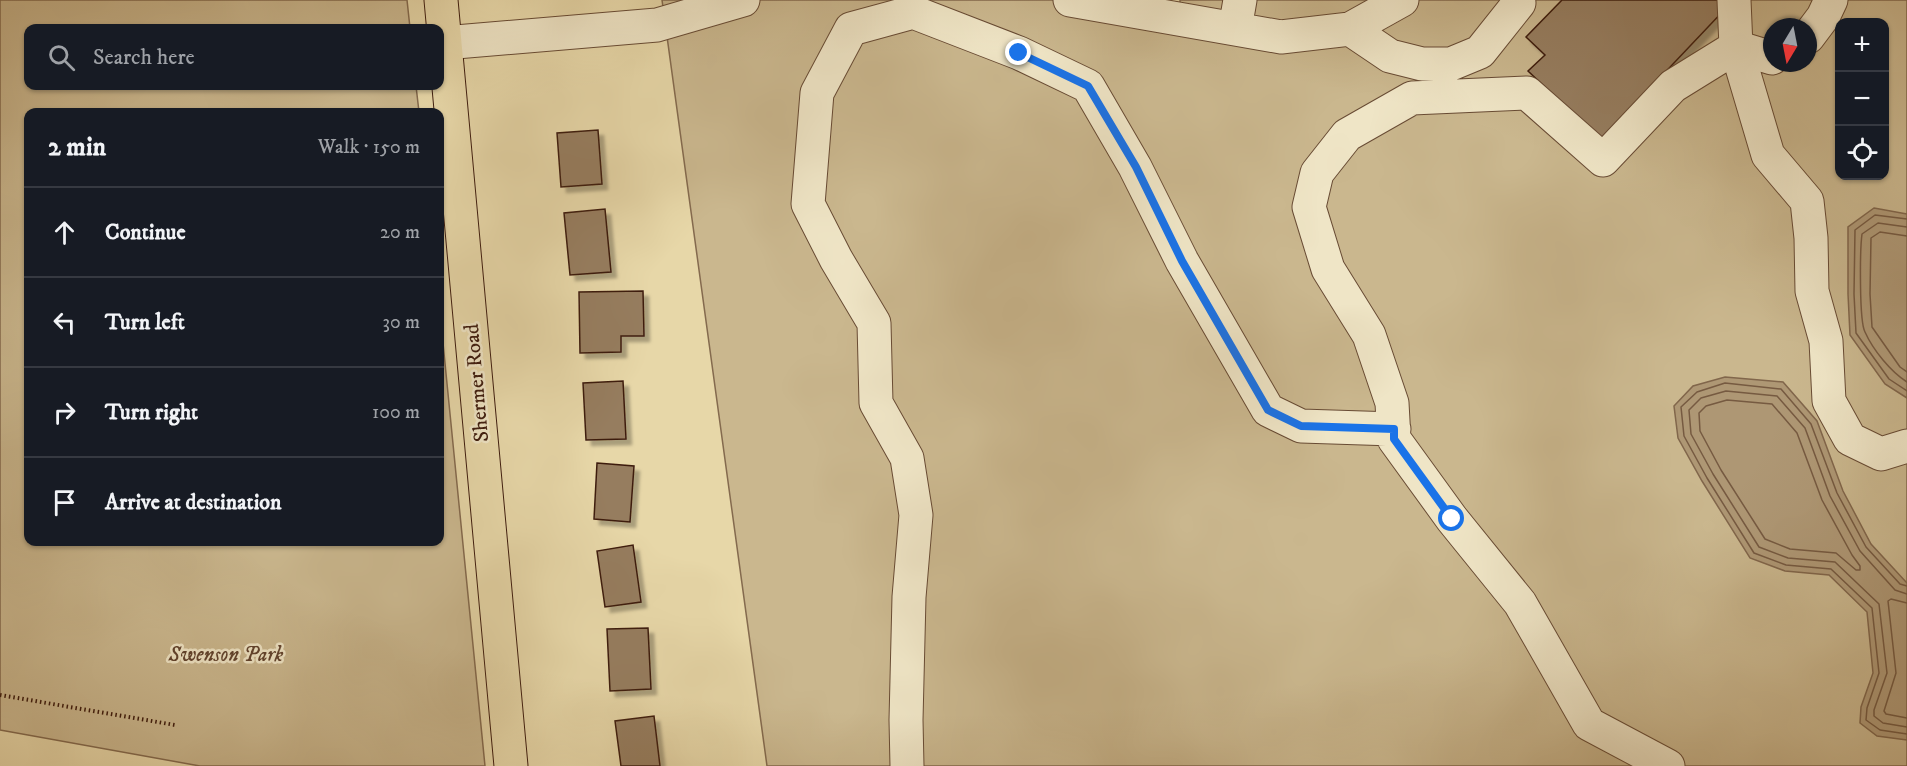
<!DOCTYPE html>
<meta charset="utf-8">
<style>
:root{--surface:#171b24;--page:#20242c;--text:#f1f3f6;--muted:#9ea1a6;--line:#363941}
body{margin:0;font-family:"IM FELL DW Pica",serif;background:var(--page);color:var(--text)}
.controls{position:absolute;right:18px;top:18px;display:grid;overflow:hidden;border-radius:12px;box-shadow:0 2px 4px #0004}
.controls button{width:54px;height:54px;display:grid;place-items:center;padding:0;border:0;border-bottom:2px solid var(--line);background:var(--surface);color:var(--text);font:30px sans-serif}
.compass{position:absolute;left:1763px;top:18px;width:54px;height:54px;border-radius:50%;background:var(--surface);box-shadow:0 2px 4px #0004;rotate:190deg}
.stop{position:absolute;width:18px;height:18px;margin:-14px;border:4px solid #1a73e8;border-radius:50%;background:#fff}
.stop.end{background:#1a73e8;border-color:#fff;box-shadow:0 2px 6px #0008}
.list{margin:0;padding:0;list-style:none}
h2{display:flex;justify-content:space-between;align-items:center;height:78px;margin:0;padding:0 24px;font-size:26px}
h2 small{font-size:20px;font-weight:400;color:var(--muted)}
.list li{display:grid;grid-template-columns:39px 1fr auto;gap:18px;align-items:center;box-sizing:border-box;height:90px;padding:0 24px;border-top:2px solid var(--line)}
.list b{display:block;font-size:22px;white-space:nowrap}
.list em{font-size:20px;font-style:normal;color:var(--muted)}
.icon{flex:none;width:33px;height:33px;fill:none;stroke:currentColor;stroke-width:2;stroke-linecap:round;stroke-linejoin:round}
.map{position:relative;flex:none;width:1907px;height:766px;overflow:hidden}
.search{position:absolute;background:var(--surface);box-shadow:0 2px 4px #0004;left:24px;top:24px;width:420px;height:66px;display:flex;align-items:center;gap:15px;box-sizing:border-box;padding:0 21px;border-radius:12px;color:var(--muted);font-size:22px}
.panel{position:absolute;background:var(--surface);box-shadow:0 2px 4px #0004;left:24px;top:108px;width:420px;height:438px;border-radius:12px}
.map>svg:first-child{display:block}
.green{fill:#cab78e;stroke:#846a4e;stroke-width:1.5;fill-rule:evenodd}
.water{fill:#ae9774;stroke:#81664b;stroke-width:1.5}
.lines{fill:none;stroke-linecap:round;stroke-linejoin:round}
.shore{stroke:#765a41;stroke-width:1.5}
.building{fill:#967d5e;stroke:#3e1c0e;stroke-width:1.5;filter:url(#shadow)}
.minor-casing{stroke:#684b34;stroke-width:35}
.major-casing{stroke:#3e1c0e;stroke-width:35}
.path{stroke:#3e1c0e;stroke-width:4;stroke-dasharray:1.5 3;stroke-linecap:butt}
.minor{stroke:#efe5c6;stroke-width:33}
.major{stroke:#e7d7a8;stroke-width:33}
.route{stroke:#1a73e8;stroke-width:8}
.labels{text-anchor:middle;stroke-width:5;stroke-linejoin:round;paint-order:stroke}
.street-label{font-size:21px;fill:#3e1c0e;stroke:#efe5c6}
.park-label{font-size:21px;font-style:italic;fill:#61432e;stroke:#efe5c6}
</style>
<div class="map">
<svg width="1907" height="766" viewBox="0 0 1907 766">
<defs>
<filter id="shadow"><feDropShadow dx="5.5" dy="5.5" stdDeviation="1.5" flood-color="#0004"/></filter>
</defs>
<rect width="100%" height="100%" fill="#e7d7a8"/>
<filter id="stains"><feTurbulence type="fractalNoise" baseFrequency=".00333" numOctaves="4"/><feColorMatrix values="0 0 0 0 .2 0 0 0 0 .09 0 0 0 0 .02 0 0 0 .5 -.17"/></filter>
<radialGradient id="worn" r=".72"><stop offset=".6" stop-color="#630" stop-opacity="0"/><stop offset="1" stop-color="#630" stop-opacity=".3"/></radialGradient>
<path class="green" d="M0 0H407L410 28H28V86H416L419 112H28V542H440V313L485 766H200L0 730Z
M662 0H1164L1180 3V0H1907V766H767ZM1840 22H1884V176H1840ZM1772 27H1808V63H1772Z"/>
<path class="water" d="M1874 208 1907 214V398L1885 384 1850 335 1848 294V227Z
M1725 377 1783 382 1817 421 1843 491 1871 544 1907 583V740L1877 736 1860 723 1861 707 1873 673 1867 612 1829 575 1785 571 1750 558 1702 481 1678 438 1674 406 1693 386Z"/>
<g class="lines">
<path class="shore" d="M1907 219 1875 215 1855 230 1854 294 1856 333 1889 379 1907 391
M1907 227 1878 223 1862 234C1860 249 1859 321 1865 332 1873 350 1891 372 1907 382
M1907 236 1880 232 1871 238 1870 294 1872 327 1900 367 1907 372
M1727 400 1772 404 1797 433 1822 500 1852 555 1860 566V570H1856L1836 553 1790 549 1765 539 1721 470 1700 431 1699 413 1706 406Z
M1907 586 1900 584 1866 547 1837 493 1811 424 1781 389 1725 383 1697 392 1681 407 1684 436 1707 478 1754 553 1786 565 1831 569 1872 608 1879 673 1867 708 1866 720 1880 730 1907 734
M1907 594 1895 590 1860 551 1830 496 1805 428 1777 396 1726 391 1701 398 1689 410 1691 434 1713 474 1759 547 1788 558 1835 562 1879 604 1887 673 1874 710V716L1883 723 1907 727
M1907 603 1891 599 1888 601 1896 673 1884 711 1886 714 1907 718"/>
</g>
<path class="building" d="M1562 0H1721L1727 7 1601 140 1528 71 1545 55 1526 37Z
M598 130 602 184 561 187 557 133Z
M605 209 611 272 570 275 564 213Z
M643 291 644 336H621V352L580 353 579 292Z
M623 381 626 439 586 440 583 383Z
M597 463 634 466 630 522 594 519Z
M633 545 641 602 605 607 597 551Z
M648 628 651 689 610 691 607 629Z
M654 716 660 766H621L615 721Z"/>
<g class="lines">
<g class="minor-casing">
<path id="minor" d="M1070 0 1281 37 1350 29 1402 0
M1734 0 1736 47 1768 155 1807 201 1811 238 1812 291 1826 341 1829 401 1850 439 1881 454 1907 446
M1235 29 1240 0
M1350 29 1390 56 1422 64H1451L1480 52 1519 3
M1808 37 1823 17 1831 0
M444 43 657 25 743 0
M907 766 906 720 909 597 916 515 907 458 876 403 874 323 836 259 808 204 817 93 851 29 913 12 1019 53 1088 86 1135 167 1182 261 1268 410 1301 426 1394 429
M1668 766 1589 724 1520 603 1452 519 1394 439 1392 403 1369 335 1328 269 1309 207 1317 173 1347 135 1412 98 1527 93 1603 160 1673 86 1736 47 1772 58"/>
</g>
<g class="major-casing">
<path id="major" d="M441 0 511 766"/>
</g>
<path class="path" d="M0 695 175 725"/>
<use href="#minor" class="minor"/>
<use href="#major" class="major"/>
</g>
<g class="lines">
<path class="route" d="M1019 53 1088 86 1136 167 1182 261 1268 410 1301 426 1394 429V439L1452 519"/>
</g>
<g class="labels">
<g class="street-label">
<text transform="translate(476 383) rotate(-95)" y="7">Shermer Road</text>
</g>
<g class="park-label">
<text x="226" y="661">Swenson Park</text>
</g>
</g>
<rect width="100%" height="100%" filter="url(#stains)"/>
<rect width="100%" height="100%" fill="url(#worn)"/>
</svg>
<div class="controls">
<button>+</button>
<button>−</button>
<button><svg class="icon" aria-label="locate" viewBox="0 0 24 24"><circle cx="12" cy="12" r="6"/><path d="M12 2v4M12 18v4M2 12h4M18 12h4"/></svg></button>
</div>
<svg class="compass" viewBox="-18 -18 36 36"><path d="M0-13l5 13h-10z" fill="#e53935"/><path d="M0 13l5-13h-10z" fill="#9ea1a6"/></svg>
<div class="stop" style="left:1452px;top:519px"></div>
<div class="stop end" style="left:1019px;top:53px"></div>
<div class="search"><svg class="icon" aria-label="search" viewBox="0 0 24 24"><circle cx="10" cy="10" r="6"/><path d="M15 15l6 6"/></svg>Search here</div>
<section class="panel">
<h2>2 min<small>Walk · 150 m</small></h2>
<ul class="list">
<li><svg class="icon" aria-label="ahead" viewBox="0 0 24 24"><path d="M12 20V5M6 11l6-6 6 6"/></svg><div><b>Continue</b></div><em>20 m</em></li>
<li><svg class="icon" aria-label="left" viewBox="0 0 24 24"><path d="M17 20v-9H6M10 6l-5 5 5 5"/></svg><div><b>Turn left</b></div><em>30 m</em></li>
<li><svg class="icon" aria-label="right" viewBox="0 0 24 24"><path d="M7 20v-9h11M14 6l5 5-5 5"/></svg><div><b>Turn right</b></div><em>100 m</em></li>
<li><svg class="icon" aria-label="arrive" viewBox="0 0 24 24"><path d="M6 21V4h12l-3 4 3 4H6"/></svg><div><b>Arrive at destination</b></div></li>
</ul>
</section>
</div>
